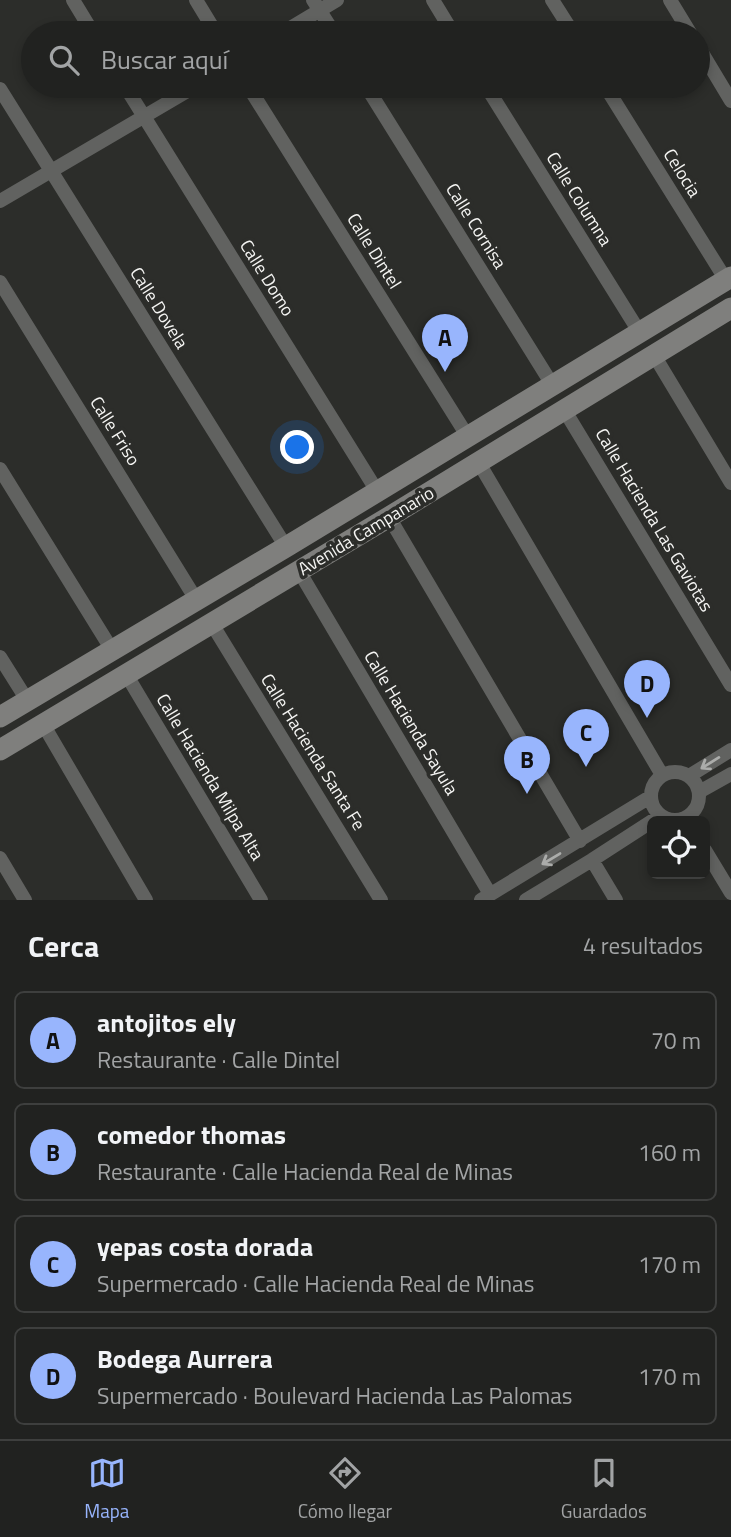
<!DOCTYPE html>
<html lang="es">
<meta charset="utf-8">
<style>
:root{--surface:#212220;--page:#292a29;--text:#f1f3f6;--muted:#a2a4a5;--line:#3e3f3e;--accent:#98b5fd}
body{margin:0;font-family:"Titillium Web",sans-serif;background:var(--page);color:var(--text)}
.controls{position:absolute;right:21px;bottom:21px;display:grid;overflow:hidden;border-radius:10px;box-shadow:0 4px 10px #0003}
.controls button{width:63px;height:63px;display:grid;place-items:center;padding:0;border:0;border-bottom:2px solid var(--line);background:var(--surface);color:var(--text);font:35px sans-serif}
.you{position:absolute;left:298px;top:448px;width:24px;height:24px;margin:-18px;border:5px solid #fff;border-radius:50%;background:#1a73e8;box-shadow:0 0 0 10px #1a73e833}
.badge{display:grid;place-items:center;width:46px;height:46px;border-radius:50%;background:var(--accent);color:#111;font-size:23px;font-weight:700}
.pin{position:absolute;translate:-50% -58px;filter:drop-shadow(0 2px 4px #0008)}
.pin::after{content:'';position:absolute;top:37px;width:24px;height:21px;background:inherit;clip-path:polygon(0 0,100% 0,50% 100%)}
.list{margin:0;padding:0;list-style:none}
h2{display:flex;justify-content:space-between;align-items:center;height:91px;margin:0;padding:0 28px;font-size:30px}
h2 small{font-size:23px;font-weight:400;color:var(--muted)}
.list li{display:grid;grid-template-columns:46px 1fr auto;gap:21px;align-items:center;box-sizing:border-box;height:98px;margin:0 14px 14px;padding:0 14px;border:2px solid var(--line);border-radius:10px}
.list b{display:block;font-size:26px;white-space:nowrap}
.list p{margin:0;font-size:23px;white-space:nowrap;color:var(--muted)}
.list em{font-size:23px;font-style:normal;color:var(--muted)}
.icon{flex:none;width:38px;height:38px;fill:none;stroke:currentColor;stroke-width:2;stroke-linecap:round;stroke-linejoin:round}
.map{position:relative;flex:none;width:731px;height:900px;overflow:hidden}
.search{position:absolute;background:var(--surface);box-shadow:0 4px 10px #0003;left:21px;right:21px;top:21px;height:77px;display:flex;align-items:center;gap:18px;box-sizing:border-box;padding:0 24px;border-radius:38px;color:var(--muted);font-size:26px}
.sheet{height:539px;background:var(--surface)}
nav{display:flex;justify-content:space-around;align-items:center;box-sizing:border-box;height:98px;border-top:2px solid var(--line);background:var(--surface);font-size:19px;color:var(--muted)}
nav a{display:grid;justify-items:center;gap:4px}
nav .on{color:var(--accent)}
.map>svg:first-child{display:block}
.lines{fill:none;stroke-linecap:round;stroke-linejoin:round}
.street{stroke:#616260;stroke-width:14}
.secondary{stroke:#7f7f7d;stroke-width:21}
.oneway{stroke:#abacaa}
.labels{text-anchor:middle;stroke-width:7;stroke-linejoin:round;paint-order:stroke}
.street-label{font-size:18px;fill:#f5f5f3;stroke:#2c2d2a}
</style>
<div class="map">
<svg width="731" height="900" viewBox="0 0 731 900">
<rect width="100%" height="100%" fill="#2c2d2a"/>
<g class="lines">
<path class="street" d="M73 0 93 33
M196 0 216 33
M313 0 334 33
M433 0 453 33
M552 0 573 33
M670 0 690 33
M282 33 337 0
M698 46 731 101
M125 86 377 491
M248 86 468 437
M366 86 553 386
M486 86 640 333
M605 86 726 280
M0 89 286 547
M0 201 196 86
M0 282 197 601
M654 355 731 483
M565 411 731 685
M479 463 662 775
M0 469 112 650
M389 517 580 841
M299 571 490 894
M212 624 381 900
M0 657 27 700
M126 674 261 900
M43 724 146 900
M651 796a24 24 0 1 1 48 0a24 24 0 1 1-48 0Z
M689 776 731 750
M699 792 731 774
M705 850 731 893
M0 858 25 900
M592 860 616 900
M481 900 650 797
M526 900 592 860 660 816"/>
<path class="secondary" d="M0 717 286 547 731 277
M0 750 389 517 731 308"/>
</g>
<defs><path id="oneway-shaft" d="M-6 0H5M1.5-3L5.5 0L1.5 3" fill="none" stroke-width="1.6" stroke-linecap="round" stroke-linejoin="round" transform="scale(1.75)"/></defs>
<g class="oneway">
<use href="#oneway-shaft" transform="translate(710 763) rotate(148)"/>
<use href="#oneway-shaft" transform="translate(551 859) rotate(149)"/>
</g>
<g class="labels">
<g class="street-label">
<text transform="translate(682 173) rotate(58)" y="6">Celocia</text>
<text transform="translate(579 199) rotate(58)" y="6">Calle Columna</text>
<text transform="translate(476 226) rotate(58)" y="6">Calle Cornisa</text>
<text transform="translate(374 251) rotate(58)" y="6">Calle Dintel</text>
<text transform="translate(267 278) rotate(58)" y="6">Calle Domo</text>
<text transform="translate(159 308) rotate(58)" y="6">Calle Dovela</text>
<text transform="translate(115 431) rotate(58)" y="6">Calle Friso</text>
<text transform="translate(654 520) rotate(59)" y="6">Calle Hacienda Las Gaviotas</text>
<text transform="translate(366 531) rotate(-31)" y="6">Avenida Campanario</text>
<text transform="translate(411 723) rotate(59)" y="6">Calle Hacienda Sayula</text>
<text transform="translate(313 752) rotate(58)" y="6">Calle Hacienda Santa Fe</text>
<text transform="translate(210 777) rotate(59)" y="6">Calle Hacienda Milpa Alta</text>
</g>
</g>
</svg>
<div class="controls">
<button><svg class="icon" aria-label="locate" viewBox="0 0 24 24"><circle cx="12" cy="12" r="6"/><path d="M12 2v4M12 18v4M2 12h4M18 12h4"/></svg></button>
</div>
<div class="you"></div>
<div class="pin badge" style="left:445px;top:372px">A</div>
<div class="pin badge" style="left:527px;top:794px">B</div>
<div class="pin badge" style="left:586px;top:767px">C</div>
<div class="pin badge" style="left:647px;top:718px">D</div>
<div class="search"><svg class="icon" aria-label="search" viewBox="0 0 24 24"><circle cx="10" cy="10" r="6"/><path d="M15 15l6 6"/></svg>Buscar aquí</div>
</div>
<section class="sheet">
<h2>Cerca<small>4 resultados</small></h2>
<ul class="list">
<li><span class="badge">A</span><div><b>antojitos ely</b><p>Restaurante · Calle Dintel</p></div><em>70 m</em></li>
<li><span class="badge">B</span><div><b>comedor thomas</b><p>Restaurante · Calle Hacienda Real de Minas</p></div><em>160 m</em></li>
<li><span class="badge">C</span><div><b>yepas costa dorada</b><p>Supermercado · Calle Hacienda Real de Minas</p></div><em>170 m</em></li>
<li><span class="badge">D</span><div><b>Bodega Aurrera</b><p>Supermercado · Boulevard Hacienda Las Palomas</p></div><em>170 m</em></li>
</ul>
</section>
<nav>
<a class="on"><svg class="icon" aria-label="map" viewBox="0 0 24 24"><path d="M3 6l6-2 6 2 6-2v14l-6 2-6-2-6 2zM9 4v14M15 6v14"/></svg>Mapa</a>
<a><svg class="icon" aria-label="directions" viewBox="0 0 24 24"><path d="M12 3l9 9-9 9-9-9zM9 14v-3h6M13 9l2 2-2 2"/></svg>Cómo llegar</a>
<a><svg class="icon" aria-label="saved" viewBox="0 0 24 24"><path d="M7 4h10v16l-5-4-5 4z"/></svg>Guardados</a>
</nav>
